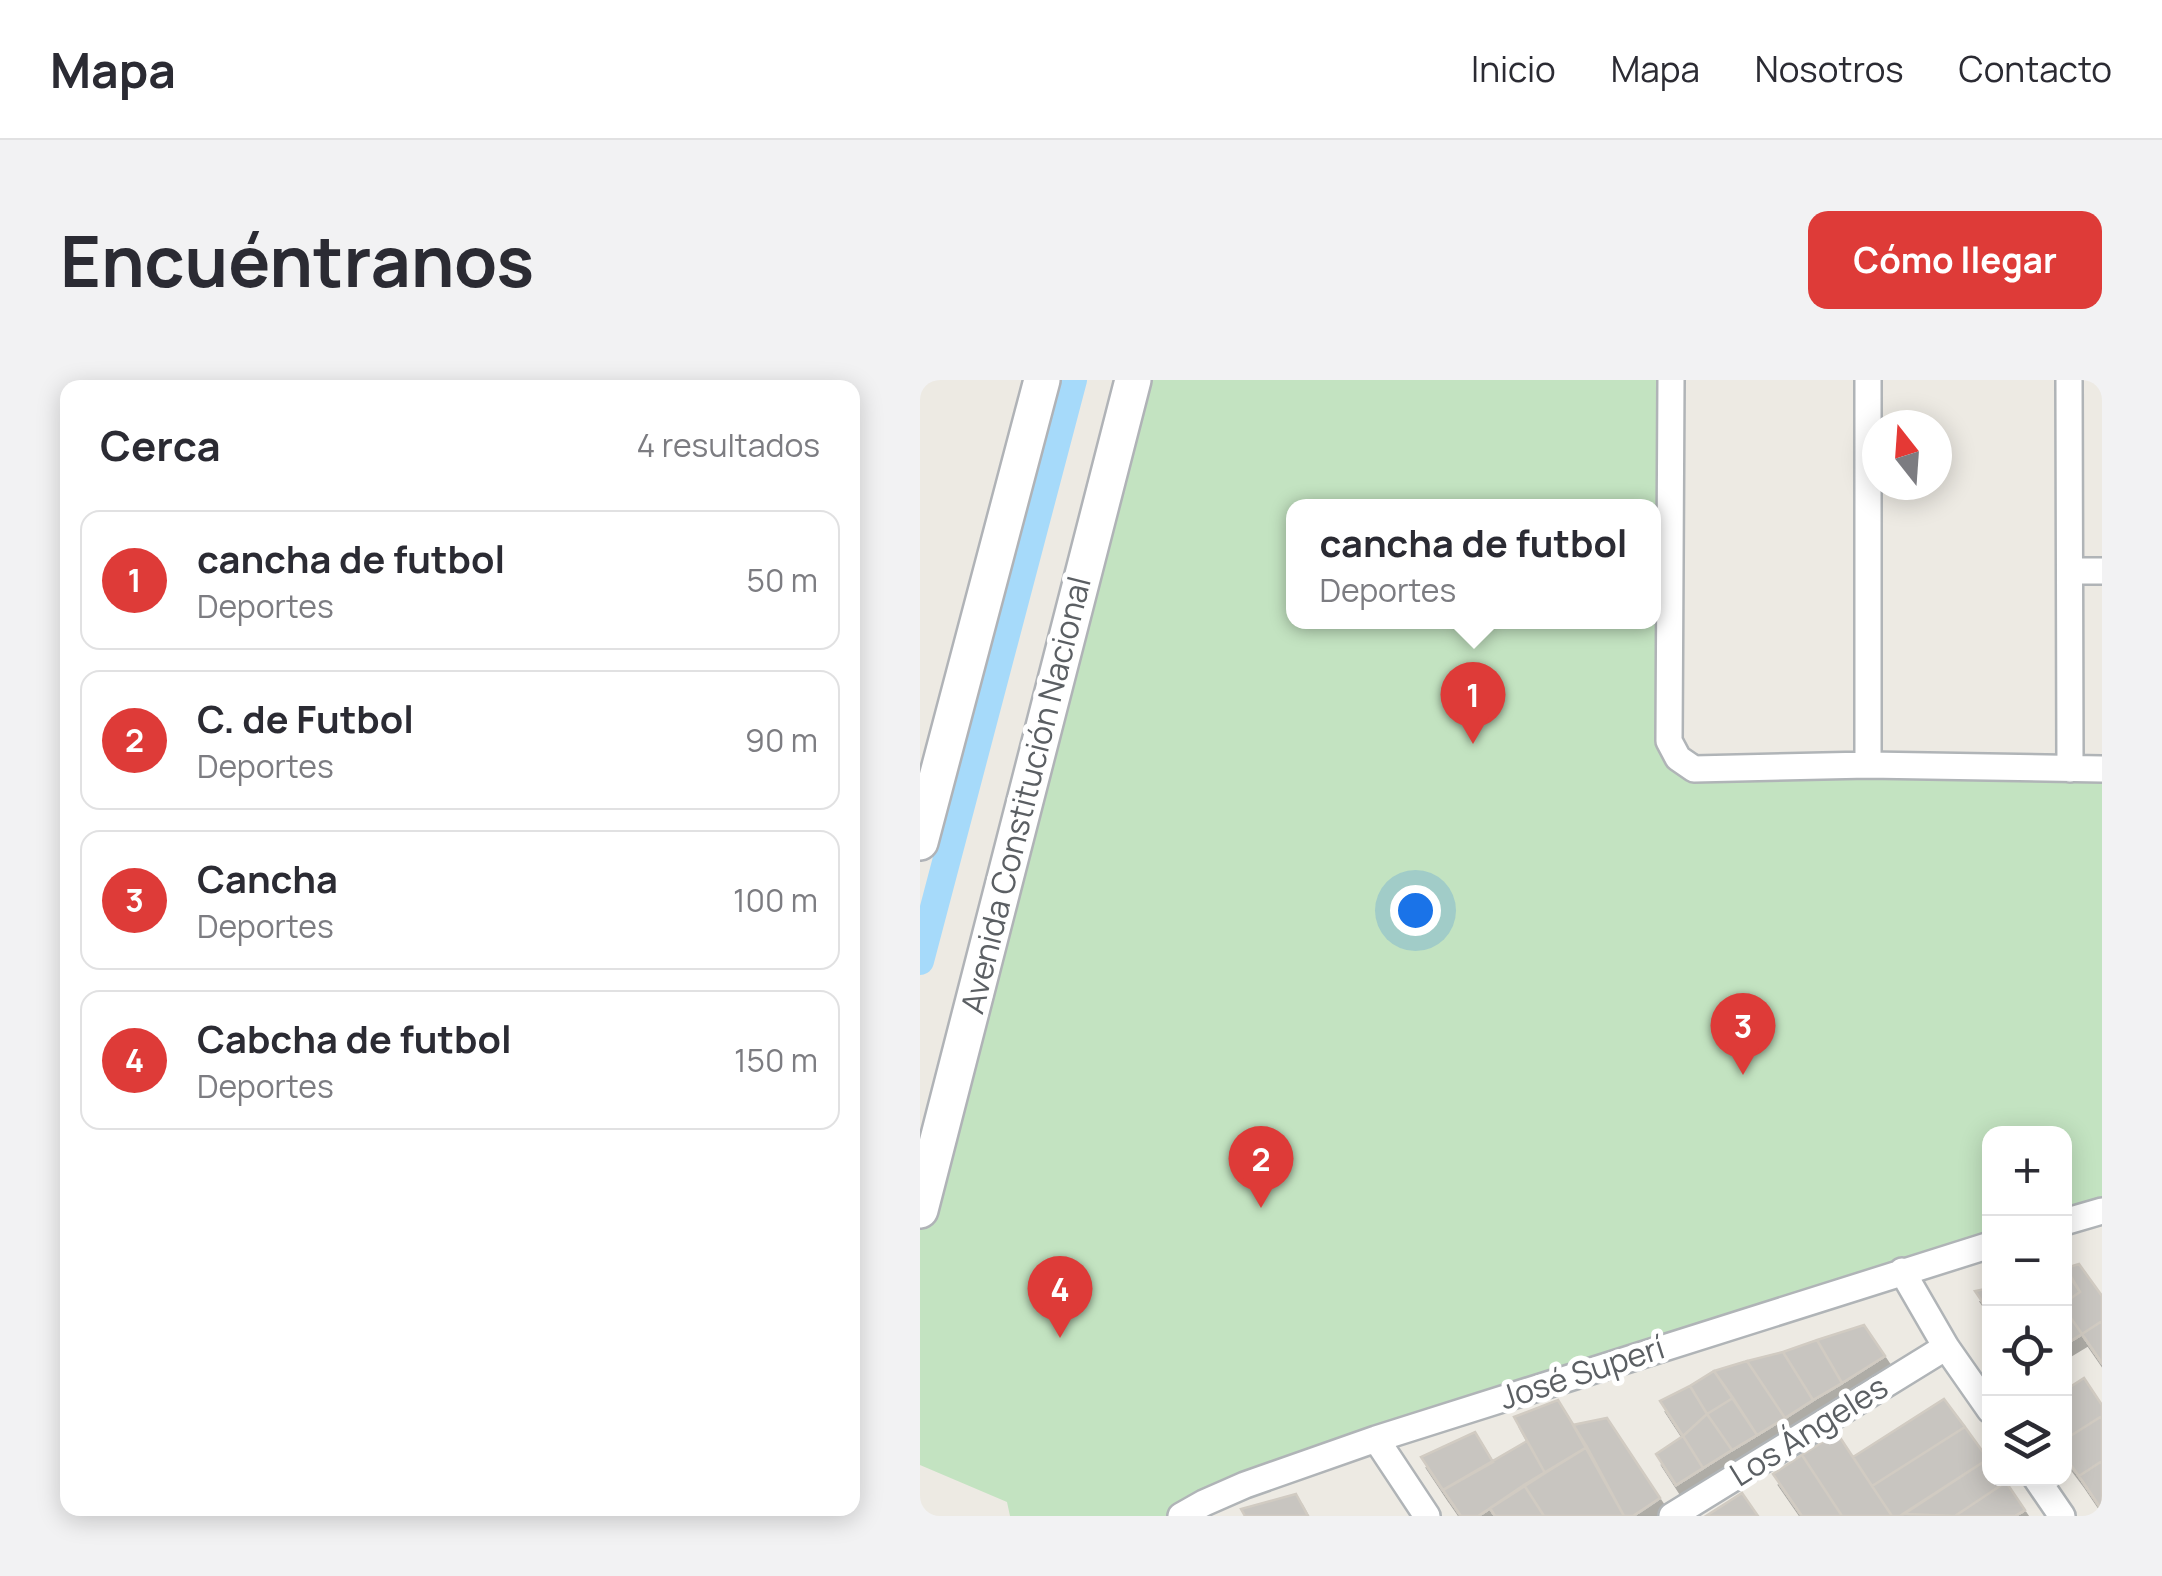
<!DOCTYPE html>
<html lang="es">
<meta charset="utf-8">
<style>
:root{--surface:#fff;--page:#f2f2f3;--text:#2b2b33;--muted:#7c7c81;--line:#e1e1e2;--accent:#de3b38}
body{margin:0;font-family:Manrope,sans-serif;background:var(--page);color:var(--text)}
.controls{position:absolute;right:30px;bottom:30px;display:grid;overflow:hidden;border-radius:20px;box-shadow:0 5px 25px #0003}
.controls button{width:90px;height:90px;display:grid;place-items:center;padding:0;border:0;border-bottom:2px solid var(--line);background:var(--surface);color:var(--text);font:50px sans-serif}
.compass{position:absolute;left:942px;top:30px;width:90px;height:90px;border-radius:50%;background:var(--surface);box-shadow:0 5px 25px #0003;rotate:343deg}
.you{position:absolute;left:495px;top:530px;width:35px;height:35px;margin:-25px;border:8px solid #fff;border-radius:50%;background:#1a73e8;box-shadow:0 0 0 15px #1a73e833}
.badge{display:grid;place-items:center;width:65px;height:65px;border-radius:50%;background:var(--accent);color:#fff;font-size:32px;font-weight:700}
.pin{position:absolute;translate:-50% -82px;filter:drop-shadow(0 2px 5px #0008)}
.pin::after{content:'';position:absolute;top:52px;width:35px;height:30px;background:inherit;clip-path:polygon(0 0,100% 0,50% 100%)}
.popup{position:absolute;left:366px;top:119px;width:375px;height:130px;box-sizing:border-box;display:grid;place-content:center;border-radius:20px;background:var(--surface);filter:drop-shadow(0 2px 8px #0005);font-size:32px;white-space:nowrap;color:var(--muted)}
.popup b{font-size:38px;color:var(--text)}
.popup::after{content:'';position:absolute;left:50%;top:100%;margin-left:-20px;border:20px solid transparent;border-top-color:var(--surface)}
.list{margin:0;padding:0;list-style:none}
h2{display:flex;justify-content:space-between;align-items:center;height:130px;margin:0;padding:0 40px;font-size:42px}
h2 small{font-size:32px;font-weight:400;color:var(--muted)}
.list li{display:grid;grid-template-columns:65px 1fr auto;gap:30px;align-items:center;box-sizing:border-box;height:140px;margin:0 20px 20px;padding:0 20px;border:2px solid var(--line);border-radius:20px}
.list b{display:block;font-size:38px;white-space:nowrap}
.list p{margin:0;font-size:32px;white-space:nowrap;color:var(--muted)}
.list em{font-size:32px;font-style:normal;color:var(--muted)}
.icon{flex:none;width:55px;height:55px;fill:none;stroke:currentColor;stroke-width:2;stroke-linecap:round;stroke-linejoin:round}
.map{position:relative;flex:none;width:1182px;height:1136px;overflow:hidden;border-radius:20px}
header{display:flex;align-items:center;gap:60px;box-sizing:border-box;height:140px;padding:0 50px;background:var(--surface);border-bottom:2px solid var(--line)}
header strong{font-size:48px}
nav{display:flex;gap:55px;margin-inline-start:auto;font-size:35px}
.intro{display:flex;align-items:center;justify-content:space-between;box-sizing:border-box;height:240px;padding:0 60px}
h1{margin:0;font-size:70px}
.button{padding:25px 45px;border-radius:20px;background:var(--accent);color:#fff;font-size:35px;font-weight:700}
main{display:flex;gap:60px;padding:0 60px}
aside{flex:1;background:var(--surface);border-radius:20px;box-shadow:0 5px 25px #0003}
.map>svg:first-child{display:block}
.green{fill:#c3e3c1;fill-rule:evenodd}
.lines{fill:none;stroke-linecap:round;stroke-linejoin:round}
.canal{stroke:#a6dafa;stroke-width:28}
.building{fill:#c8c5c0;stroke:#d1cbc2;stroke-width:2.5;filter:url(#shadow)}
.street-casing{stroke:#b0b4b7;stroke-width:30}
.secondary-casing{stroke:#b0b3b7;stroke-width:40}
.street{stroke:#fff;stroke-width:25}
.secondary{stroke:#fff;stroke-width:35}
.labels{text-anchor:middle;stroke-width:10;stroke-linejoin:round;paint-order:stroke}
.street-label{font-size:32px;fill:#5b5f63;stroke:#fff}
</style>
<header>
<strong>Mapa</strong>
<nav><a>Inicio</a><a>Mapa</a><a>Nosotros</a><a>Contacto</a></nav>
</header>
<div class="intro"><h1>Encuéntranos</h1><a class="button">Cómo llegar</a></div>
<main>
<aside>
<h2>Cerca<small>4 resultados</small></h2>
<ul class="list">
<li><span class="badge">1</span><div><b>cancha de futbol</b><p>Deportes</p></div><em>50 m</em></li>
<li><span class="badge">2</span><div><b>C. de Futbol</b><p>Deportes</p></div><em>90 m</em></li>
<li><span class="badge">3</span><div><b>Cancha</b><p>Deportes</p></div><em>100 m</em></li>
<li><span class="badge">4</span><div><b>Cabcha de futbol</b><p>Deportes</p></div><em>150 m</em></li>
</ul>
</aside>
<div class="map">
<svg width="1182" height="1136" viewBox="0 0 1182 1136">
<defs>
<filter id="shadow"><feDropShadow dx="6" dy="11" stdDeviation="0" flood-color="#0004"/></filter>
</defs>
<rect width="100%" height="100%" fill="#edeae3"/>
<path class="green" d="M224 0H753V371L775 389H1182V834L1145 846 1144 754H1070L1069 869 338 1100 271 1136H90L87 1122 0 1085V833ZM373 126H733V242H373Z"/>
<g class="lines">
<path class="canal" d="M0 581 153 0"/>
</g>
<path class="building" d="M1159 884 1182 916V941L1162 954 1144 928V923L1160 912 1146 888Z
M1144 888 1160 912 1144 923Z
M1070 908V933L1055 911Z
M1144 928 1162 954 1144 965Z
M1182 941V983L1162 954Z
M944 945 965 976 922 1003 897 960Z
M897 960 922 1003 893 1020 863 972Z
M863 972 893 1020 865 1038 827 981Z
M827 981 865 1038 837 1055 794 991Z
M794 991 813 1018 787 1034 770 1006Z
M1164 998 1182 1025V1036L1144 1060V1011Z
M770 1006 787 1034 763 1056 740 1021Z
M813 1018 837 1055 812 1070 787 1034Z
M1024 1019 1045 1047 952 1106 933 1077Z
M638 1020 667 1067 625 1093 594 1037Z
M787 1034 812 1070 783 1088 763 1056Z
M1182 1036V1081L1159 1096 1144 1076V1060Z
M687 1038 740 1118 713 1136H704L653 1045Z
M1045 1047 1068 1079 981 1136H972L952 1106Z
M555 1052 573 1082 523 1110 501 1077Z
M917 1053 952 1106 972 1136H922L882 1075Z
M763 1056 783 1088 756 1105 736 1074Z
M607 1061 625 1093 558 1136H541L523 1110Z
M667 1067 704 1136H624L604 1105Z
M882 1075 922 1136H882L853 1094Z
M1068 1079 1070 1098H1083L1086 1102 1035 1136 983 1134Z
M1182 1081V1130L1159 1096Z
M1086 1102 1105 1130 1095 1136H1035Z
M604 1105 624 1136H575L570 1128Z
M822 1113 838 1136H786Z
M376 1114 388 1136H325L321 1129Z"/>
<g class="lines">
<g class="street-casing">
<path id="street" d="M751 0 749 361 758 378 774 389 948 385 1182 389
M948 0V385
M1149 0 1150 389
M1150 191H1182
M1144 842 1182 831
M982 891 1026 967 1070 1030
M456 1059 507 1136
M1116 1098 1142 1136
M261 1136 284 1123 325 1105 456 1059 1070 865
M752 1136 1026 967"/>
</g>
<g class="secondary-casing">
<path id="secondary" d="M0 462 122 0
M0 830 213 0"/>
</g>
<use href="#street" class="street"/>
<use href="#secondary" class="secondary"/>
</g>
<g class="labels">
<g class="street-label">
<text transform="translate(106 415) rotate(-76)" y="11">Avenida Constitución Nacional</text>
<text transform="translate(662 993) rotate(-18)" y="11">José Superí</text>
<text transform="translate(889 1051) rotate(-32)" y="11">Los Ángeles</text>
</g>
</g>
</svg>
<div class="controls">
<button>+</button>
<button>−</button>
<button><svg class="icon" aria-label="locate" viewBox="0 0 24 24"><circle cx="12" cy="12" r="6"/><path d="M12 2v4M12 18v4M2 12h4M18 12h4"/></svg></button>
<button><svg class="icon" aria-label="layers" viewBox="0 0 24 24"><path d="M12 4l9 5-9 5-9-5zM3 14l9 5 9-5"/></svg></button>
</div>
<svg class="compass" viewBox="-18 -18 36 36"><path d="M0-13l5 13h-10z" fill="#e53935"/><path d="M0 13l5-13h-10z" fill="#7c7c81"/></svg>
<div class="you"></div>
<div class="pin badge" style="left:553px;top:364px">1</div>
<div class="popup"><b>cancha de futbol</b>Deportes</div>
<div class="pin badge" style="left:341px;top:828px">2</div>
<div class="pin badge" style="left:823px;top:695px">3</div>
<div class="pin badge" style="left:140px;top:958px">4</div>
</div>
</main>
